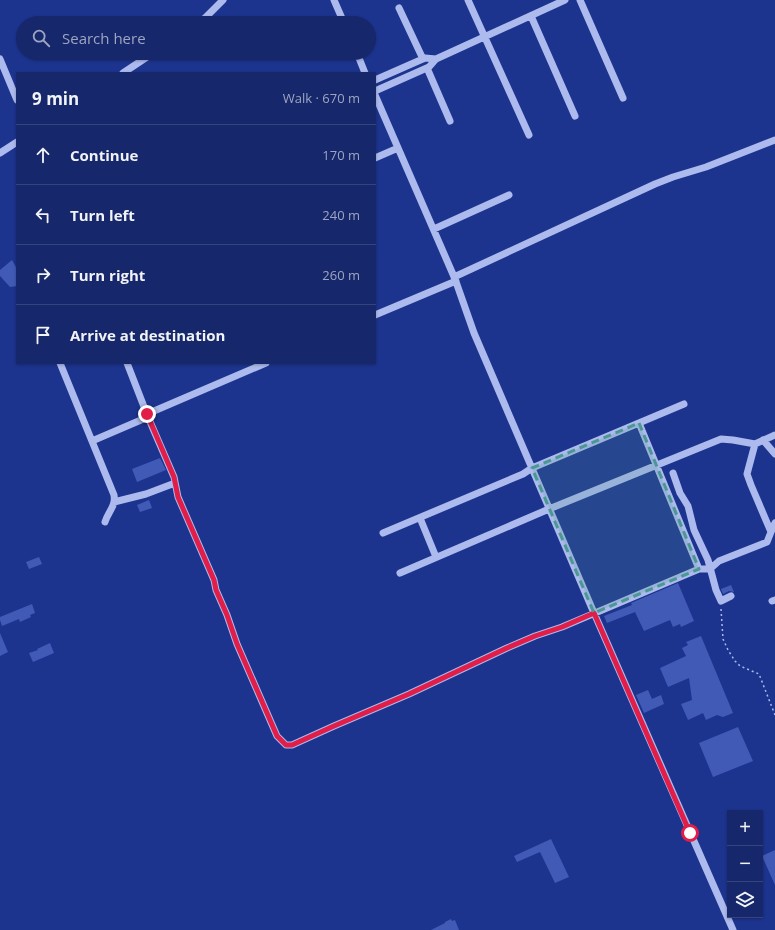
<!DOCTYPE html>
<meta charset="utf-8">
<style>
:root{--surface:#16276b;--page:#233373;--text:#f1f3f6;--muted:#9ea5c1;--line:#35447e}
body{margin:0;font-family:"Open Sans",sans-serif;background:var(--page);color:var(--text)}
.controls{position:absolute;right:12px;bottom:12px;display:grid;overflow:hidden;border-radius:0px;box-shadow:0 1px 3px #0004}
.controls button{width:36px;height:36px;display:grid;place-items:center;padding:0;border:0;border-bottom:1px solid var(--line);background:var(--surface);color:var(--text);font:20px sans-serif}
.stop{position:absolute;width:12px;height:12px;margin:-9px;border:3px solid #e11d48;border-radius:50%;background:#fff}
.stop.end{background:#e11d48;border-color:#fff;box-shadow:0 1px 4px #0008}
.list{margin:0;padding:0;list-style:none}
h2{display:flex;justify-content:space-between;align-items:center;height:52px;margin:0;padding:0 16px;font-size:17px}
h2 small{font-size:13px;font-weight:400;color:var(--muted)}
.list li{display:grid;grid-template-columns:26px 1fr auto;gap:12px;align-items:center;box-sizing:border-box;height:60px;padding:0 16px;border-top:1px solid var(--line)}
.list b{display:block;font-size:15px;white-space:nowrap}
.list em{font-size:13px;font-style:normal;color:var(--muted)}
.icon{flex:none;width:22px;height:22px;fill:none;stroke:currentColor;stroke-width:2;stroke-linecap:round;stroke-linejoin:round}
.map{position:relative;flex:none;width:775px;height:930px;overflow:hidden}
.search{position:absolute;background:var(--surface);box-shadow:0 1px 3px #0004;left:16px;top:16px;width:360px;height:44px;display:flex;align-items:center;gap:10px;box-sizing:border-box;padding:0 14px;border-radius:22px;color:var(--muted);font-size:15px}
.panel{position:absolute;background:var(--surface);box-shadow:0 1px 3px #0004;left:16px;top:72px;width:360px;height:292px;border-radius:0px}
.map>svg:first-child{display:block}
.building{fill:#415ab5}
.lines{fill:none;stroke-linecap:round;stroke-linejoin:round}
.path{stroke:#acbaed;stroke-width:1.5;stroke-dasharray:2 3;stroke-linecap:butt}
.minor{stroke:#acbaed;stroke-width:7}
.route{stroke:#e11d48;stroke-width:5}
.marked{fill:#4b9892;fill-opacity:0.2;stroke:#4b9892;stroke-width:3;stroke-dasharray:8 5;stroke-linejoin:round}
</style>
<div class="map">
<svg width="775" height="930" viewBox="0 0 775 930">
<rect width="100%" height="100%" fill="#1d348f"/>
<path class="building" d="M12 260 17 269V286L10 287 0 276V270Z
M160 458 166 470 137 482 132 469Z
M149 500 152 508 140 512 137 505Z
M39 557 42 564 29 569 26 562Z
M678 583 694 621 681 627 680 624 673 627 670 620 644 631 635 612 607 623 604 616 632 605 631 603Z
M731 585 734 592 729 591 723 594 721 589Z
M32 604 35 613 30 615 31 617 20 622 19 619 2 626 0 620V617Z
M0 633 8 652 0 656Z
M701 636 733 713 723 717 717 715 706 720 703 713 688 720 681 704 692 700 689 678 668 687 660 668 686 656 682 648 688 645 686 642Z
M50 643 54 653 33 662 29 653 38 650 37 649Z
M648 690 652 699 661 695 664 704 644 713 636 695Z
M738 727 753 761 713 777 699 743Z
M551 839 569 877 555 883 540 852 517 862 514 856Z
M775 850V885L762 856Z
M451 919 452 921 455 920 459 930H431L445 923V922Z"/>
<g class="lines">
<path class="path" d="M721 609 723 639 728 650 735 661 740 666 759 674 775 715"/>
<path class="minor" d="M334 0 344 23
M468 0 529 135
M580 0 623 98
M399 8 423 59
M531 16 575 116
M197 23 205 18 223 0
M357 53 365 73
M0 59 17 100
M427 68 450 121
M123 73 153 53
M375 80 425 58 436 59
M375 91 429 67 436 59 565 0
M375 95 455 279 474 333 594 613 733 930
M0 153 17 142
M375 158 398 148
M434 229 509 195
M454 277 655 184 673 177 706 167 775 140
M375 315 456 281
M60 363 114 495C116 506 108 512 105 522
M127 363 148 417 174 477 178 497 214 580 216 590 227 615 237 644 277 736 286 745H292L334 726 409 694 507 648 535 636 562 627 699 569H710L719 561 767 542 771 532 751 485 747 474 755 444 775 435
M147 414 266 363
M639 423 699 569
M763 440 775 454
M92 441 148 417
M673 473 680 493 688 506 694 530 708 560 716 590 721 601 731 596
M114 502 146 494 175 483
M420 518 436 557
M771 532 775 523
M383 533 523 474 532 468 684 404
M400 573 549 509 721 439 733 440 755 444
M772 601 775 600"/>
</g>
<g class="lines">
<path class="route" d="M147 414 174 477 178 497 214 580 216 590 227 615 237 644 277 736 286 745H292L334 726 409 694 507 648 535 636 562 627 594 613 690 833"/>
</g>
<path class="marked" d="M639 423 699 569 594 613 532 468Z"/>
</svg>
<div class="controls">
<button>+</button>
<button>−</button>
<button><svg class="icon" aria-label="layers" viewBox="0 0 24 24"><path d="M12 4l9 5-9 5-9-5zM3 14l9 5 9-5"/></svg></button>
</div>
<div class="stop" style="left:690px;top:833px"></div>
<div class="stop end" style="left:147px;top:414px"></div>
<div class="search"><svg class="icon" aria-label="search" viewBox="0 0 24 24"><circle cx="10" cy="10" r="6"/><path d="M15 15l6 6"/></svg>Search here</div>
<section class="panel">
<h2>9 min<small>Walk · 670 m</small></h2>
<ul class="list">
<li><svg class="icon" aria-label="ahead" viewBox="0 0 24 24"><path d="M12 20V5M6 11l6-6 6 6"/></svg><div><b>Continue</b></div><em>170 m</em></li>
<li><svg class="icon" aria-label="left" viewBox="0 0 24 24"><path d="M17 20v-9H6M10 6l-5 5 5 5"/></svg><div><b>Turn left</b></div><em>240 m</em></li>
<li><svg class="icon" aria-label="right" viewBox="0 0 24 24"><path d="M7 20v-9h11M14 6l5 5-5 5"/></svg><div><b>Turn right</b></div><em>260 m</em></li>
<li><svg class="icon" aria-label="arrive" viewBox="0 0 24 24"><path d="M6 21V4h12l-3 4 3 4H6"/></svg><div><b>Arrive at destination</b></div></li>
</ul>
</section>
</div>
